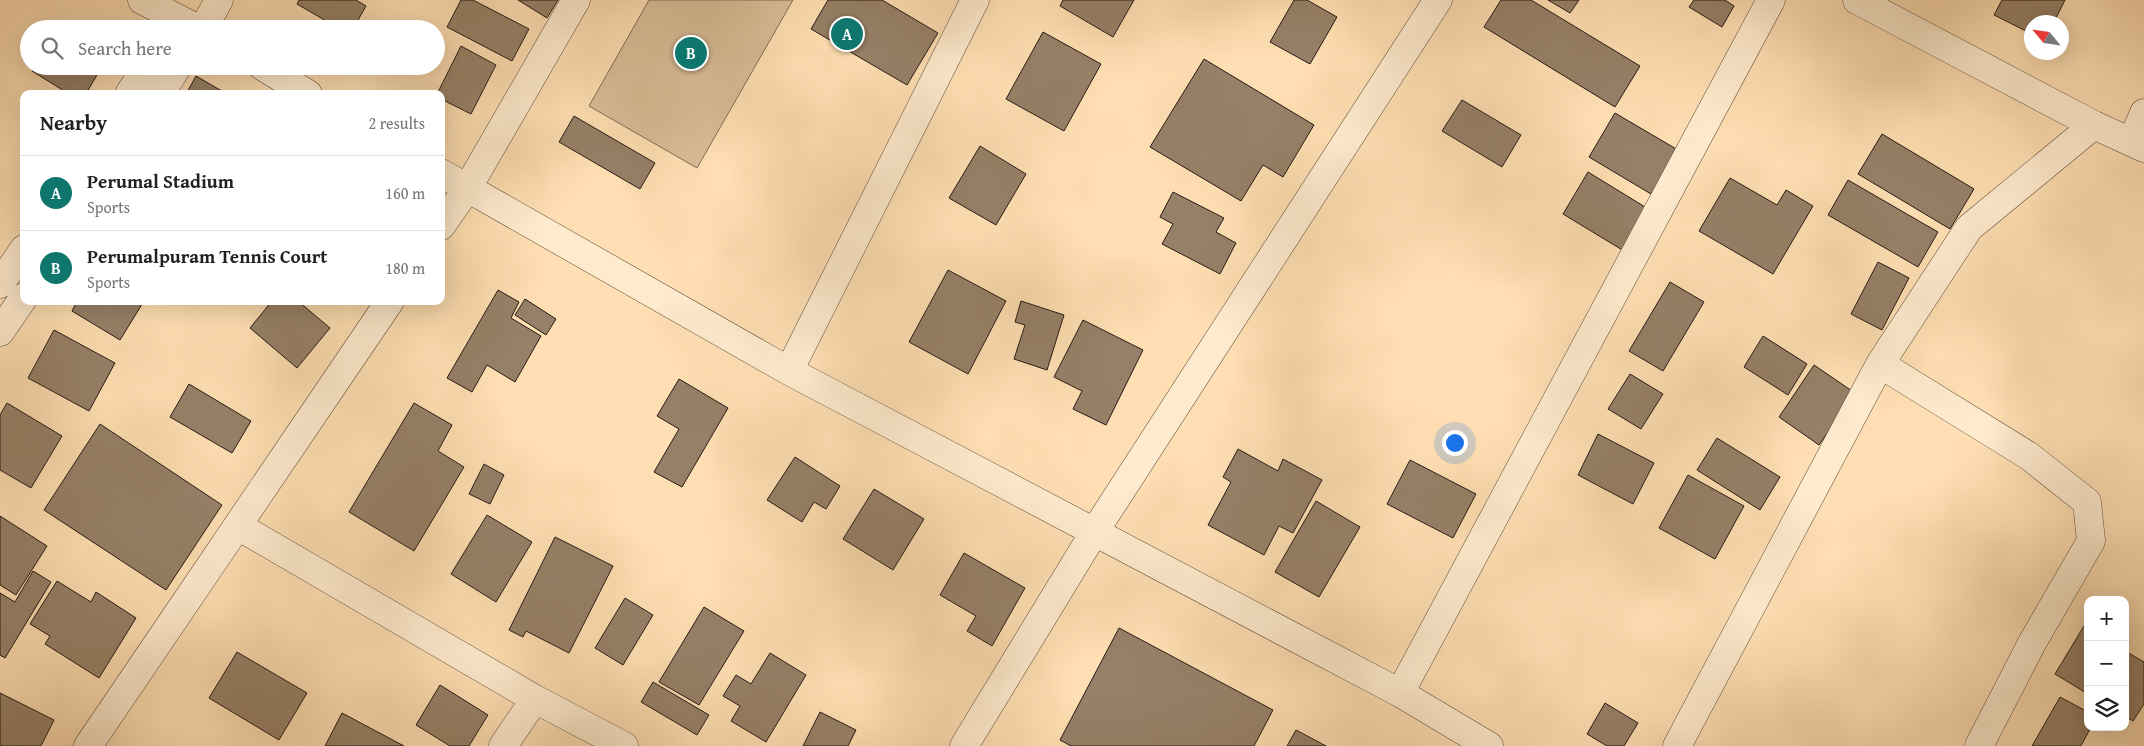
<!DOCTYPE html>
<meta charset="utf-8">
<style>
:root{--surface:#fff;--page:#f2f2f2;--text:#202124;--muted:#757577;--line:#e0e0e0;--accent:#0f766e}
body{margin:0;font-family:"Gentium Book Plus",serif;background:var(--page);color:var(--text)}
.controls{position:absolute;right:15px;bottom:15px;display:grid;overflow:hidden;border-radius:10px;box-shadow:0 5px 20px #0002}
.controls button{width:45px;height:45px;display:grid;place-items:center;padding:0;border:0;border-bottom:1px solid var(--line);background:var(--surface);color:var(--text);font:25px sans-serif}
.compass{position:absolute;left:2024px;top:15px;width:45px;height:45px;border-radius:50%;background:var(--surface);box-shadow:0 5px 20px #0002;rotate:299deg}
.you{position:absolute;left:1454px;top:442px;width:18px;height:18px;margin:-12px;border:4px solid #fff;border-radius:50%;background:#1a73e8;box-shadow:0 0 0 8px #1a73e833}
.badge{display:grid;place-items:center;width:32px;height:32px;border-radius:50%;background:var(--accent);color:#fff;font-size:16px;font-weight:700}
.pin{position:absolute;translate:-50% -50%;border:2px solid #fff;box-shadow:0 1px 5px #0006}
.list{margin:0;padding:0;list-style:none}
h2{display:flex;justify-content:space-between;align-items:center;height:65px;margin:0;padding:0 20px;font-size:21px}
h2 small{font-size:16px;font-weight:400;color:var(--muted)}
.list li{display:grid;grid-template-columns:32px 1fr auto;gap:15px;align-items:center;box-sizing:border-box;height:75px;padding:0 20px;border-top:1px solid var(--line)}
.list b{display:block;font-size:19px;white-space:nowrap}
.list p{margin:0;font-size:16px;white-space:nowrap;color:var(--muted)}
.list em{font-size:16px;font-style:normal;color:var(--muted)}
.icon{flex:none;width:28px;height:28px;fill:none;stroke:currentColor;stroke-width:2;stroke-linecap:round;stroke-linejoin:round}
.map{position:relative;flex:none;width:2144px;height:746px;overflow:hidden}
.search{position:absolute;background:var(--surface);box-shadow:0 5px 20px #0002;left:20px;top:20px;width:425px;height:55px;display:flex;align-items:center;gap:12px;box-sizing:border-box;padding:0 18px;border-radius:28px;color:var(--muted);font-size:19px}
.panel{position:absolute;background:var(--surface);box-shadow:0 5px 20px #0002;left:20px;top:90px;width:425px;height:215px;border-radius:10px}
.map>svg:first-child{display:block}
.green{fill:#d9bd97;stroke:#806c56}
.building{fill:#968067;stroke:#261b15}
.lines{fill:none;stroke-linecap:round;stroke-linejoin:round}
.minor-casing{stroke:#5c4c3c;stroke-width:29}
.minor{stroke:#feeacd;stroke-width:28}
</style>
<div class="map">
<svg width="2144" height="746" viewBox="0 0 2144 746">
<rect width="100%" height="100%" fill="#fedeb2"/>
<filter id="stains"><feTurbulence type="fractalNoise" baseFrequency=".004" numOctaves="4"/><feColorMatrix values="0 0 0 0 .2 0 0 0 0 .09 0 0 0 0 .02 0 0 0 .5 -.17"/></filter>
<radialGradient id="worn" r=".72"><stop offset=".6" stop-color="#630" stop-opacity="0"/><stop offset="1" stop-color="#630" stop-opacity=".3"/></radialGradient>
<path class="green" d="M649 0H793L697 168 589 106Z"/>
<path class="building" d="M299 0H356L366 6 353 29H340L297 4Z
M461 0H473L529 29 512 61 447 27Z
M518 0H558L547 18Z
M828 0H882L938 33 907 85 811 29Z
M1063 0H1134L1113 37 1060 6Z
M1294 0H1307L1337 17 1310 64 1270 42Z
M1501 0H1531L1640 66 1615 107 1484 27Z
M1548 0H1579L1570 13Z
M1694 0H1725L1734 6 1722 27 1689 7Z
M2002 0H2065L2054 22H2032V34L1994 15Z
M1043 32 1101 64 1064 131 1006 99Z
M461 46 496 65 471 114 441 99V94H437Z
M1204 59 1314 125 1283 177 1263 165 1241 201 1150 147Z
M35 66H102L86 94H69L32 71Z
M196 76 227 94H186Z
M1462 100 1521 135 1502 167 1442 131Z
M1615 113 1678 150 1651 194 1589 157Z
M574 116 655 163 640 189 559 142Z
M1882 134 1974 189 1950 229 1858 174Z
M980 146 1026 174 996 225 949 198Z
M1588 172 1650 210 1624 251 1563 214Z
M1730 178 1777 205 1786 190 1813 206 1773 274 1699 231Z
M1848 180 1938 232 1918 267 1828 215Z
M1173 192 1224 218 1216 232 1236 243 1220 274 1162 244 1173 224 1160 217Z
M1878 262 1909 278 1882 330 1851 314Z
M948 270 1006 301 968 374 909 342Z
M1670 282 1704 302 1663 371 1629 351Z
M498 290 519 302 511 318 541 336 515 382 487 365 472 392 447 378Z
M525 299 556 319 546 335 515 315Z
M77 301H144L120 340 72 311Z
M272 301H298L330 328 297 368 250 328Z
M1021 301 1064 315 1047 370 1014 359 1025 325 1015 322Z
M1083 320 1143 350 1106 425 1073 409 1082 391 1054 377Z
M54 330 115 363 89 411 28 378Z
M1763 336 1807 364 1788 395 1744 367Z
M1814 365 1855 393 1819 445 1779 417Z
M1630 374 1663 394 1641 429 1608 409Z
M679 379 728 408 682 487 654 472 679 429 657 416Z
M189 384 251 421 232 453 170 417Z
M7 403 62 436 31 488 0 470V415Z
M414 403 452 425 438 451 464 467 414 551 349 512Z
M100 424 222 505 166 590 44 510Z
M1598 434 1654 463 1633 504 1578 475Z
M1717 438 1780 477 1760 510 1697 470Z
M1238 449 1278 471 1283 459 1322 480 1293 533 1279 526 1264 555 1208 525 1231 482 1223 477Z
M795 457 840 486 826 509 814 502 802 522 767 500Z
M1410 460 1476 494 1453 538 1387 504Z
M484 464 504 475 490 504 469 494Z
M1688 475 1744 506 1715 559 1659 528Z
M874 489 924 519 893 570 843 539Z
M1316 501 1360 527 1319 597 1275 572Z
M487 515 532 542 496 602 451 574Z
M0 516 47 546 16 595 0 585Z
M555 537 613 566 569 653 526 631 523 637 509 630Z
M964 553 1025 588 992 646 967 631 976 616 940 595Z
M33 571 51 582 5 658 0 655V593L15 602Z
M57 581 91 602 96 592 136 618 99 678 45 644 50 636 30 624Z
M625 598 653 615 623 665 595 648Z
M704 607 744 631 699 705 659 682Z
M2084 626 2088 629V694L2055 674Z
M1119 628 1273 710 1254 746H1071L1060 740Z
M2125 651 2144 662V704L2133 721 2125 716Z
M237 652 307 693 279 740 209 698Z
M770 653 806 675 766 742 731 721 740 706 723 696 736 675 751 684Z
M653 682 709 715 697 735 641 702Z
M440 685 488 715 469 746H450L416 725Z
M0 693 54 720 41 746H0Z
M2060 697 2088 712V727H2091L2081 746H2032Z
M1605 703 1638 723 1624 746H1607L1587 734Z
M820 712 856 730 848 746H803Z
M342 713 404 746H325Z
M1296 730 1326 746H1287Z"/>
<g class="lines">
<g class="minor-casing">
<path id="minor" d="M142 0 198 29
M203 29 219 0
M262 66 308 94
M129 94 147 66
M160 94 178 66
M2094 125 2144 148
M2132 141 2144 113
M441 173 789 371 1400 693 1771 0
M441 226 467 189 576 0
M0 284 24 249
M0 332 24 297
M1880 364 2029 456 2087 502 2091 541 2032 643 1979 746
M789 371 975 0
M238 526 535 699 624 746
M1400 693 1489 746
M88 746 390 301
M503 746 535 699
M964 746 1095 531 1438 0
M1677 746 1880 364 1969 228 2094 125 1857 0"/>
</g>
<use href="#minor" class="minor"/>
</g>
<rect width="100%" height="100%" filter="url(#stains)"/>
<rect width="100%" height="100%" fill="url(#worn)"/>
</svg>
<div class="controls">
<button>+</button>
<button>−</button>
<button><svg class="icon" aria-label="layers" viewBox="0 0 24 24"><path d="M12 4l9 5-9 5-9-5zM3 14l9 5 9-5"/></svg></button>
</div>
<svg class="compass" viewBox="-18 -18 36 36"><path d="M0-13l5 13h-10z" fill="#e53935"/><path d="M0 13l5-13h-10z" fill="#757577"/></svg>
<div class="you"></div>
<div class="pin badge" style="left:847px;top:34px">A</div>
<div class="pin badge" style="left:691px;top:53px">B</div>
<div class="search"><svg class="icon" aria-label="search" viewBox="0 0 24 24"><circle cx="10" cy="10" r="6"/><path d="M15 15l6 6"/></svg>Search here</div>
<section class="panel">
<h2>Nearby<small>2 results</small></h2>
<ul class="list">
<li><span class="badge">A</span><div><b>Perumal Stadium</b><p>Sports</p></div><em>160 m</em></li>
<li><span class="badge">B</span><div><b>Perumalpuram Tennis Court</b><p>Sports</p></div><em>180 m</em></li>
</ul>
</section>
</div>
